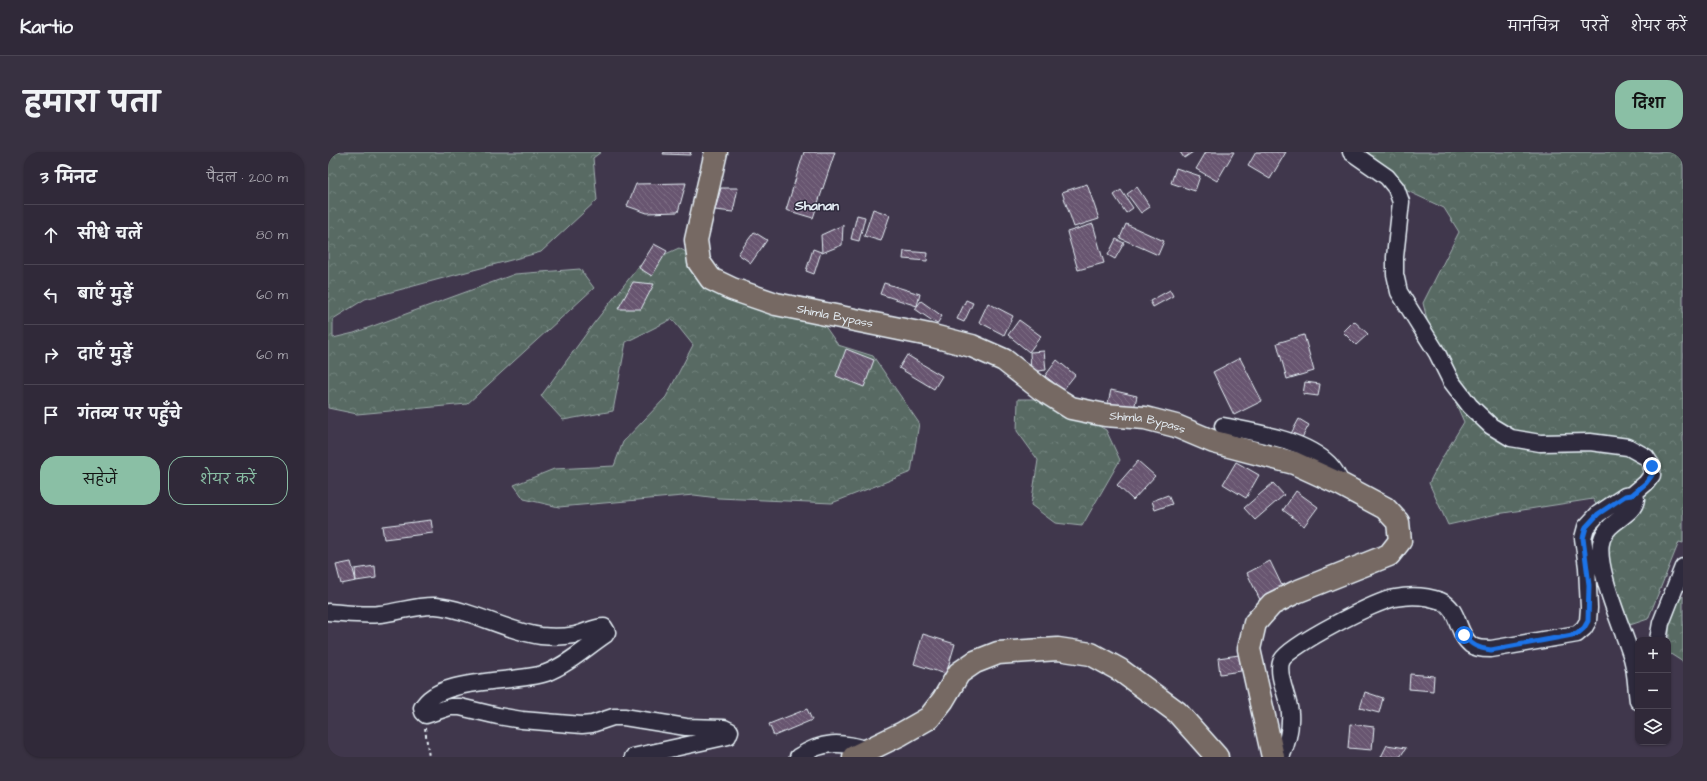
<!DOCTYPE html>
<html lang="hi">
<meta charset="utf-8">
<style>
:root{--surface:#302939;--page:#383141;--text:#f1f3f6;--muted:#a8a6ae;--line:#4b4553;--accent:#8abfa5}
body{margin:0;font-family:"Architects Daughter","Playpen Sans Deva",sans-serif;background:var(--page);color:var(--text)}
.controls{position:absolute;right:12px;bottom:12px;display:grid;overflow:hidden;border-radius:8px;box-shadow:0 1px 3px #0004}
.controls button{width:36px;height:36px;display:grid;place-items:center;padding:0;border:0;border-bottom:1px solid var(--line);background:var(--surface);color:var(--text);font:20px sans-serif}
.stop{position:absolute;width:12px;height:12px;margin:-9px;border:3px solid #1a73e8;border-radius:50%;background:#fff}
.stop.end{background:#1a73e8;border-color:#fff;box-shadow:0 1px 4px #0008}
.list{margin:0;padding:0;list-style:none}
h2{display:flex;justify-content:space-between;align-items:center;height:52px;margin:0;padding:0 16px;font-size:17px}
h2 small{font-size:13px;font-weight:400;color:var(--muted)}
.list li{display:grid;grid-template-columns:26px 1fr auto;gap:12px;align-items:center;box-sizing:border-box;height:60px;padding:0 16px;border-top:1px solid var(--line)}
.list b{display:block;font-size:15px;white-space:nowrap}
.list em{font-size:13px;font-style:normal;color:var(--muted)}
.actions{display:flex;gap:8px;padding:12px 16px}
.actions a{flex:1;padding:9px 0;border:1px solid var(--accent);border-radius:16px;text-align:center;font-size:14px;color:var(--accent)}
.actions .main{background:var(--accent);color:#111}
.icon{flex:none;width:22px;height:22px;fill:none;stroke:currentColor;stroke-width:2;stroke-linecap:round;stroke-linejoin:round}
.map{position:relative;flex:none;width:1355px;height:605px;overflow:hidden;border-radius:16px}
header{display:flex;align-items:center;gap:24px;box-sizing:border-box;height:56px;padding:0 20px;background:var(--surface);border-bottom:1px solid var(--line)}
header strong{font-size:19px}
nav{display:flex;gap:22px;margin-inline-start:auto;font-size:14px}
.intro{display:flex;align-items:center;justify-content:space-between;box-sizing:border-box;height:96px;padding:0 24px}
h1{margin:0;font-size:28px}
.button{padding:10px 18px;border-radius:16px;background:var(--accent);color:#111;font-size:14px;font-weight:700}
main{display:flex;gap:24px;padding:0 24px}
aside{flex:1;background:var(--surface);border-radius:16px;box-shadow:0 1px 3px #0004}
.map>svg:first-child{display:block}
.forest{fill:url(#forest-crowns);stroke:#a0aeae}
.building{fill:url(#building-back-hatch);stroke:#e8f1f8}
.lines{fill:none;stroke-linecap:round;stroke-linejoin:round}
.minor-casing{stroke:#e8f1f8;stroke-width:19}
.highway-casing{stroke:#e8f1f8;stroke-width:25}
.path{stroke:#e8f1f8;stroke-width:2;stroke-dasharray:3 3;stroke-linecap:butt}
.minor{stroke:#2f2a3d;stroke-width:16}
.highway{stroke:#766964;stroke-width:22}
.route{stroke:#1a73e8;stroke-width:5}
.labels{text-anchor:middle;stroke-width:3;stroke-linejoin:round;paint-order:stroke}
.street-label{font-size:12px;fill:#e8f1f8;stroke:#2f2a3d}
.quarter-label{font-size:14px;font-weight:bold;fill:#e8f1f8;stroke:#2f2a3d}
</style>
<header>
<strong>Kartio</strong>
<nav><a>मानचित्र</a><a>परतें</a><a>शेयर करें</a></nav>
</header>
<div class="intro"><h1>हमारा पता</h1><a class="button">दिशा</a></div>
<main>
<aside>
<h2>3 मिनट<small>पैदल · 200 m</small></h2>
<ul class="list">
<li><svg class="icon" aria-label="ahead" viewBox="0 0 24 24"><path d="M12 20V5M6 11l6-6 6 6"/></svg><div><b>सीधे चलें</b></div><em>80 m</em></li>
<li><svg class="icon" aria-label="left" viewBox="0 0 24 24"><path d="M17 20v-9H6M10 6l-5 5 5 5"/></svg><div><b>बाएँ मुड़ें</b></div><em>60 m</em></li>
<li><svg class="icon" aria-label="right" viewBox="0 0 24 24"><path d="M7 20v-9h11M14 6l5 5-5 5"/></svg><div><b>दाएँ मुड़ें</b></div><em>60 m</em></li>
<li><svg class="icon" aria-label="arrive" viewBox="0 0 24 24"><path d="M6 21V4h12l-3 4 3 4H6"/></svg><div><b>गंतव्य पर पहुँचे</b></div></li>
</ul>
<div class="actions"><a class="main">सहेजें</a><a>शेयर करें</a></div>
</aside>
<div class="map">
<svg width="1355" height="605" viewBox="0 0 1355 605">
<defs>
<pattern id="forest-crowns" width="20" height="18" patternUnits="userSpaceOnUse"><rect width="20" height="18" fill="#586b64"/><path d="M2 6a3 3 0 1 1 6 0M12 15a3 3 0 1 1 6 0" fill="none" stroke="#70817b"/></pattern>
<pattern id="building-back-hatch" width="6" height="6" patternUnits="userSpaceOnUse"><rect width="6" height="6" fill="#67556f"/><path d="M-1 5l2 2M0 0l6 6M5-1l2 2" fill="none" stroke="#7d6e84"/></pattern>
</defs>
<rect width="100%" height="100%" fill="#40374c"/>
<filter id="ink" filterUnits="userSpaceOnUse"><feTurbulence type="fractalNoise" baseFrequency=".025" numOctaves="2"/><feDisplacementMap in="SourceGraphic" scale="8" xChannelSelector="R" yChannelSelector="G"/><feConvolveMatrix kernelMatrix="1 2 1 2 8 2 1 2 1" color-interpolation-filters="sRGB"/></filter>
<g filter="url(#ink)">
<path class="forest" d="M5 0H273L265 6 269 48 213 100 37 147 5 167V186L26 181 187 122 252 117 266 136 139 252 29 262 0 256V2Z
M1025 0H1355V391L1351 390 1320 467 1299 474 1287 447 1275 388 1279 372 1265 347 1169 362 1120 373 1101 331 1114 306 1136 270 1109 209 1095 151 1131 80 1116 56 1060 30Z
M351 96 438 146 492 167 510 193 545 204 591 271 583 320 504 351 390 346 366 343 231 355 196 347 186 333 226 317 286 314 295 290 338 245 365 193 344 167 298 190 285 259 235 268 213 244 266 171 311 114Z
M690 247H722L778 278 792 308 754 374 727 371 703 353 710 308 689 279Z
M1355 444V510L1341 501V460Z"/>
<path class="building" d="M336 0H363L362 3 335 2Z
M476 0H507L485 66 458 58Z
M852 0H865L856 6Z
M878 0H906L889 29 868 17Z
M928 0H958L942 27 920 14Z
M848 16 872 24 867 39 843 31Z
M358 31 350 60 319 61 299 54 308 32Z
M759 32 771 67 746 75 734 40Z
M809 35 822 55 813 61 799 42Z
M393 36H410L405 60 387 58Z
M793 38 805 56 798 61 786 43Z
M545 57 562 63 553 89 536 84Z
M529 63 537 65 531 89 523 87Z
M765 72 776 111 750 118 739 80Z
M798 72 836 89 830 103 792 86Z
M515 73 514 93 494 101 493 83Z
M426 80 439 88 423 111 410 102Z
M788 87 796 91 787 107 780 103Z
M326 92 339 99 324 124 311 116Z
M485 97 493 100 486 122 478 119Z
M576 99 600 101 599 109 575 107Z
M305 130 326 132 313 157H290Z
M556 131 592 142 589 154 552 142Z
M842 138 845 144 825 155 822 149Z
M638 148 645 151 636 170 629 167Z
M593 149 614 164 609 172 587 157Z
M660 151 685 164 676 183 651 170Z
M691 168 713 184 701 200 680 183Z
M1026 169 1040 182 1028 193 1015 180Z
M976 183 986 219 959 227 949 191Z
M518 197 546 208 536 235 508 224Z
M716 199 718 218 703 220 702 200Z
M579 203 614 224 606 237 571 216Z
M912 206 934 249 906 263 885 220Z
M729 208 747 223 735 238 717 224Z
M977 230 992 232 990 244 975 242Z
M783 238 809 244 805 261 779 255Z
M971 267 981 273 970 293 960 287Z
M810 309 827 324 805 348 789 333Z
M908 310 931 323 918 346 895 332Z
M945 331 956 343 927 368 916 356Z
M968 339 990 355 976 374 955 358Z
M840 343 844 352 827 358 824 349Z
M103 368 105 381 56 387 54 374Z
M942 409 958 442 935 454 919 421Z
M23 410 28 429 13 432 8 413Z
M47 414 48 426 28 429 27 417Z
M595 482 627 492 618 522 586 512Z
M911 503 913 519 892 522 890 506Z
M1082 522 1106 524 1105 539 1081 537Z
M1037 540 1055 546 1051 561 1032 556Z
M479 557 484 568 446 584 441 572Z
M1022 572 1046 575 1044 598 1020 596Z
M1059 593 1078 596 1072 605H1053Z"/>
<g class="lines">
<g class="minor-casing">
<path id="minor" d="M1023 0 1059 25 1068 36 1073 50 1067 105V122L1071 140 1109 201 1123 229 1142 254 1163 274 1183 286 1212 291 1262 290 1300 295 1318 305 1324 314V323L1318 331 1304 343
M895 274C929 281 975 287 1001 312 1007 318 1011 326 1014 333
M0 460C17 461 35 464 52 462 71 460 89 453 108 454 145 458 177 479 213 484 224 485 236 485 247 483 257 481 266 475 276 475L279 480 277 483C258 496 239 513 218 521 186 532 111 524 94 556L95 560 98 563 122 555H132L170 564 194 568 254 573 264 572 285 565H296L358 575 396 576 402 579 400 584 396 585 305 605
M1330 488 1333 471 1355 415
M470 605C494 589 513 589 540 598
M953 605C959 592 963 576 962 561 961 546 947 521 954 508 962 493 1050 448 1067 446 1082 443 1099 444 1113 449 1132 457 1128 481 1143 493 1148 497 1157 497 1163 497L1249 482 1256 476 1260 469 1261 456 1259 415 1255 386 1258 375 1270 362 1297 344 1304 343 1308 347C1306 364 1280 368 1274 387 1265 412 1296 479 1304 506 1308 520 1308 535 1310 549"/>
</g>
<g class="highway-casing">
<g id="highway">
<path id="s1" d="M388 0 368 88 371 110 383 127 404 137 448 152 601 183 644 194 676 208 713 237 743 256 777 263 817 266 848 274 886 290 966 311 1014 333 1057 356 1070 370 1072 389 1061 403 968 440 944 452 927 471 921 497 945 605"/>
<path d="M526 605 573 582 601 566 615 548 631 521 647 510 670 501 730 497 763 502 792 518 849 560 889 605"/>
</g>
</g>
<path class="path" d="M97 576 101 605"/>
<use href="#minor" class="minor"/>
<use href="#highway" class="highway"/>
</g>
</g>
<g class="lines" filter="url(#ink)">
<path class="route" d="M1136 483C1144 494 1150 496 1163 498L1239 484 1249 482 1256 476 1260 469 1261 433 1255 386 1258 375 1270 362 1297 344 1304 343 1318 331 1324 323V314"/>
</g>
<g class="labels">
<g class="street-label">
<text dy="4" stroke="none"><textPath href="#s1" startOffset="263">Shimla Bypass</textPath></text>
<text dy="4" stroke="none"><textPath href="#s1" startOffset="599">Shimla Bypass</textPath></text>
</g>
<g class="quarter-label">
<text x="489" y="58">Shanan</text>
</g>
</g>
</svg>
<div class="controls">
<button>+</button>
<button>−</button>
<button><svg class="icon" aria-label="layers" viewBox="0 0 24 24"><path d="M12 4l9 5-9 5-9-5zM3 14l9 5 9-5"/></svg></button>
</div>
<div class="stop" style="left:1136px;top:483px"></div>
<div class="stop end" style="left:1324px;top:314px"></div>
</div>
</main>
